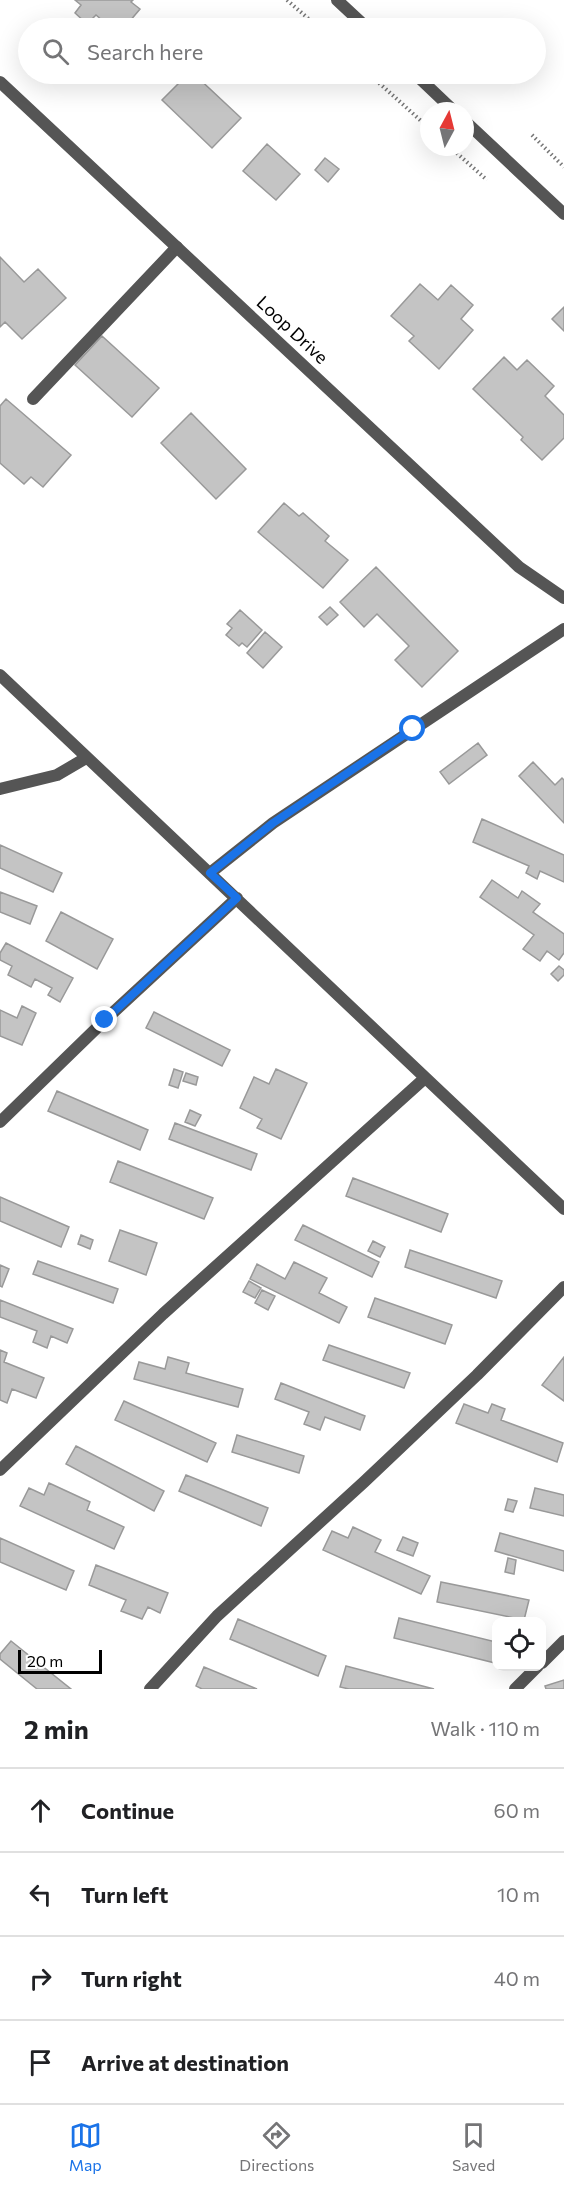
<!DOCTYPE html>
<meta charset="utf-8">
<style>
:root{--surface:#fff;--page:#f2f2f2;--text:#202124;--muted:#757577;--line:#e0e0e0;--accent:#1a73e8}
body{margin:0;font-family:Commissioner,sans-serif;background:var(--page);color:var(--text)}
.controls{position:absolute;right:18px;bottom:18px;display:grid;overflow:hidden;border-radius:12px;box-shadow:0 6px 24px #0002}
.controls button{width:54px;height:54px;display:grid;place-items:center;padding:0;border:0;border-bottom:2px solid var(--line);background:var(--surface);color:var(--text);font:30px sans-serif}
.compass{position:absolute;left:420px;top:102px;width:54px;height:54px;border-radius:50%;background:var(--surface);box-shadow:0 6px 24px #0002;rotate:7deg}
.scale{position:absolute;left:18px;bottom:15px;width:84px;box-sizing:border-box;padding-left:6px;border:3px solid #000;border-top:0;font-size:16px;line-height:21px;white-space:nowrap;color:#000;-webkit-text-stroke:4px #fff;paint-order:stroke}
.stop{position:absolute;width:18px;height:18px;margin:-14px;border:4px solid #1a73e8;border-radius:50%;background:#fff}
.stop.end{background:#1a73e8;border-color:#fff;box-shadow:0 2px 6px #0008}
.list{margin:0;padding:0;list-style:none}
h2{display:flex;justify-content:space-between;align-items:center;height:78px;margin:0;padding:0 24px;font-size:26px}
h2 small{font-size:20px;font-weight:400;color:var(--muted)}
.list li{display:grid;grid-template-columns:39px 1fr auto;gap:18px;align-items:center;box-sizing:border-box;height:84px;padding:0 24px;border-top:2px solid var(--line)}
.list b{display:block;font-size:22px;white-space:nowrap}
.list em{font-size:20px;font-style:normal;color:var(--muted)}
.icon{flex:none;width:33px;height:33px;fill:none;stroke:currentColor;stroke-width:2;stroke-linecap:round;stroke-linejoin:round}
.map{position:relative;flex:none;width:564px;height:1689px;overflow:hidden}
.search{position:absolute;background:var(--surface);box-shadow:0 6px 24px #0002;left:18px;right:18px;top:18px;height:66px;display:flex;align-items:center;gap:15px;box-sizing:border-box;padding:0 21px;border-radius:33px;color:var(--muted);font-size:22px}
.sheet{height:414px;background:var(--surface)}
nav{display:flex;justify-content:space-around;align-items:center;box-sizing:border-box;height:84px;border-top:2px solid var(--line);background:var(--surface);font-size:16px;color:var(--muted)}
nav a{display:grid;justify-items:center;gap:3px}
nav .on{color:var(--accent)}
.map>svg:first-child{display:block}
.building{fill:#c4c4c4;stroke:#999;stroke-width:1.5}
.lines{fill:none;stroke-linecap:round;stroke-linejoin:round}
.path{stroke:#777;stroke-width:4;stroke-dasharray:1.5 3;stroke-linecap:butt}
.service{stroke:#555;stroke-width:12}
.minor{stroke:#555;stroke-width:12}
.route{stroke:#1a73e8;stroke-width:8}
.labels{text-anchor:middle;stroke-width:5;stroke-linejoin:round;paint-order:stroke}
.street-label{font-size:18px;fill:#000;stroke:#fff}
</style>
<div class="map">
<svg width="564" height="1689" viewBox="0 0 564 1689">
<rect width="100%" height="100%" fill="#fff"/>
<path class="building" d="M75 0H133L131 2 140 9 124 28H111L96 15 87 24 75 13 81 5Z
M188 74H194L241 118 212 148 162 100Z
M267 144 300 174 276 200 243 171Z
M325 158 339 169 328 182 315 170Z
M0 257 24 282 38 269 66 298 22 339 5 322 0 327Z
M420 284 438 300 451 285 473 305 461 319 473 330 439 369 409 341 414 336 391 316Z
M564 307V331L552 319Z
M102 336 159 388 132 417 75 365Z
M504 357 517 370 527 360 554 386 545 396 564 415V438L542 460 521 440 523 437 473 389Z
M6 399 71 455 43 487 31 477 24 484 0 463V406Z
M191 413 246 469 216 499 161 443Z
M284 503 299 516 303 513 329 536 325 541 348 560 323 588 258 532Z
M376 567 458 651 422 687 395 660 409 646 377 614 364 627 340 602Z
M330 607 338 615 327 625 319 617Z
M240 610 262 630 247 647 242 643 239 646 226 635 232 628 227 624Z
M265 632 282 647 263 668 247 653Z
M478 743 487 755 449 784 440 772Z
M533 762 555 785 562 778 564 780V823L519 776Z
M482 819 564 855V882L540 871 537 879 526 873 529 866 473 842Z
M0 845 62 873 53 892 0 868Z
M492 880 518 898 522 891 540 904 533 912 564 934V953L559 960 547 951 540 961 523 949 534 935 480 897Z
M0 892 37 906 30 924 0 912Z
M61 912 113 939 97 969 46 941Z
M6 943 73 978 60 1002 48 995 52 988 35 979 31 987 8 975 12 966 0 960V953Z
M559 966 564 970V975L558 981 551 974Z
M22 1006 36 1013 22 1045 0 1036V1010L17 1018Z
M154 1012 230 1050 222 1066 146 1028Z
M174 1069 183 1072 178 1088 169 1085Z
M276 1069 307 1083 281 1139 257 1128 262 1119 240 1108 254 1077 269 1084Z
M186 1073 198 1077 196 1085 183 1081Z
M57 1091 148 1130 140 1150 48 1111Z
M190 1110 201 1115 195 1126 185 1122Z
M175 1123 257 1154 251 1170 169 1139Z
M118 1161 213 1198 204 1219 110 1182Z
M353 1178 448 1214 441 1232 346 1196Z
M0 1197 69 1227 61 1247 0 1221Z
M303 1225 379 1262 372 1277 295 1240Z
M120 1230 157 1243 146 1275 109 1261Z
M81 1235 93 1240 90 1249 78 1244Z
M373 1241 385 1247 380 1257 368 1251Z
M410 1250 502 1281 496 1298 405 1267Z
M38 1261 118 1289 113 1303 33 1274Z
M294 1262 327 1278 319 1293 347 1307 339 1323 250 1279 257 1264 285 1279Z
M0 1265 9 1269 2 1287 0 1286Z
M249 1281 261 1288 255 1298 243 1292Z
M262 1290 275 1296 268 1310 255 1303Z
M375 1298 452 1325 445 1344 368 1317Z
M0 1300 73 1329 67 1343 51 1336 47 1348 33 1342 37 1331 0 1317Z
M329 1345 410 1373 404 1388 323 1360Z
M0 1350 7 1353 4 1362 44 1378 36 1398 12 1389 7 1403 0 1400Z
M168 1357 189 1363 186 1373 243 1389 238 1407 134 1379 139 1362 165 1369Z
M564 1357V1401L542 1385Z
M281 1383 365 1416 360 1430 325 1417 320 1430 304 1424 309 1412 275 1399Z
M124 1401 216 1443 207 1462 115 1420Z
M464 1404 488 1413 492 1404 505 1409 501 1420 563 1443 557 1462 456 1423Z
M237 1435 304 1456 299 1473 232 1452Z
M76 1446 164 1491 154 1511 66 1464Z
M186 1475 268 1508 261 1526 179 1491Z
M49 1483 90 1502 87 1510 124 1527 114 1549 20 1506 29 1488 44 1495Z
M535 1488 564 1495V1516L530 1508Z
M508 1499 517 1501 513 1512 505 1510Z
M353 1527 381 1540 375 1552 430 1576 421 1594 323 1550 332 1531 348 1538Z
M500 1533 564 1551V1571L495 1551Z
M403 1537 418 1543 413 1556 397 1550Z
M0 1538 74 1571 66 1590 0 1562Z
M508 1558 516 1560 514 1574 505 1572Z
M96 1565 168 1593 160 1613 148 1607 142 1619 121 1611 126 1600 89 1585Z
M441 1582 529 1600 524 1620 437 1602Z
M399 1618 496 1642 495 1663 394 1638Z
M238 1619 326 1656 318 1676 230 1639Z
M11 1641 71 1689H37L0 1659V1654Z
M346 1666 434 1689H349L340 1687Z
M204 1667 257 1689H202L196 1686Z
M564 1680V1689H546L545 1686Z"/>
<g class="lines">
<path class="path" d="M287 0 319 28
M369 74 429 128
M532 135 564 167
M450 147 487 180"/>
<path class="service" d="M33 399 177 247
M0 675 564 1209
M0 789 57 775 86 758
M0 1122 105 1020 237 898
M0 1470 163 1314 425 1078
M542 1663 564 1641
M150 1689 217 1616 364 1482 477 1375 564 1287
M515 1689 538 1666"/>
<path class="minor" d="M337 0 367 28
M415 74 454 111
M0 82 519 567 564 598
M465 121 564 214
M210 873 273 823 564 629"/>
</g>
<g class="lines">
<path class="route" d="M105 1020 237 898 210 873 273 823 413 729"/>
</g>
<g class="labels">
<g class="street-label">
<text transform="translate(292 330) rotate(43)" y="6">Loop Drive</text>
</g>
</g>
</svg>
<div class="controls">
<button><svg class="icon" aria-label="locate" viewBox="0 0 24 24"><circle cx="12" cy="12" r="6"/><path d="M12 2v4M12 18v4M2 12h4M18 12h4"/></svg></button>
</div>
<svg class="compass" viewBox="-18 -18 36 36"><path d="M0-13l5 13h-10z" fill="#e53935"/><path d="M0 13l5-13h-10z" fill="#757577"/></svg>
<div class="scale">20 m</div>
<div class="stop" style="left:413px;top:729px"></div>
<div class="stop end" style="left:105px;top:1020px"></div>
<div class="search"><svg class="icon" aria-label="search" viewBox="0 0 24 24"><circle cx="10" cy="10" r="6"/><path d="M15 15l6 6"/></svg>Search here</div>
</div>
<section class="sheet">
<h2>2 min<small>Walk · 110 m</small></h2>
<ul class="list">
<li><svg class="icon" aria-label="ahead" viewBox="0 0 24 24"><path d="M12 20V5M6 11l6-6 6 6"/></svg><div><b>Continue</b></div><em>60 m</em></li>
<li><svg class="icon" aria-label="left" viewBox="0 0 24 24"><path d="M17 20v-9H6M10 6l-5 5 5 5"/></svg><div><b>Turn left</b></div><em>10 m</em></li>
<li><svg class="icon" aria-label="right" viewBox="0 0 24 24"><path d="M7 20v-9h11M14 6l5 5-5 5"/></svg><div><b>Turn right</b></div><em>40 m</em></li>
<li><svg class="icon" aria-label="arrive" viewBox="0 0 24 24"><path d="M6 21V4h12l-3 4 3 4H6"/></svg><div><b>Arrive at destination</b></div></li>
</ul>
</section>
<nav>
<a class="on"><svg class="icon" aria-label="map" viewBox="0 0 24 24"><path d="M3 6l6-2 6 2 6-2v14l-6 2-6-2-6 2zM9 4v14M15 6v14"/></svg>Map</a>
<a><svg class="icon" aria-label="directions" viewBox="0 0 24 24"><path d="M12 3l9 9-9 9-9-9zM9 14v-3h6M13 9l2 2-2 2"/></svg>Directions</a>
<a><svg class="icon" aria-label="saved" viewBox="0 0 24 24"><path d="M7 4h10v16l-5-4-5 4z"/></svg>Saved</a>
</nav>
